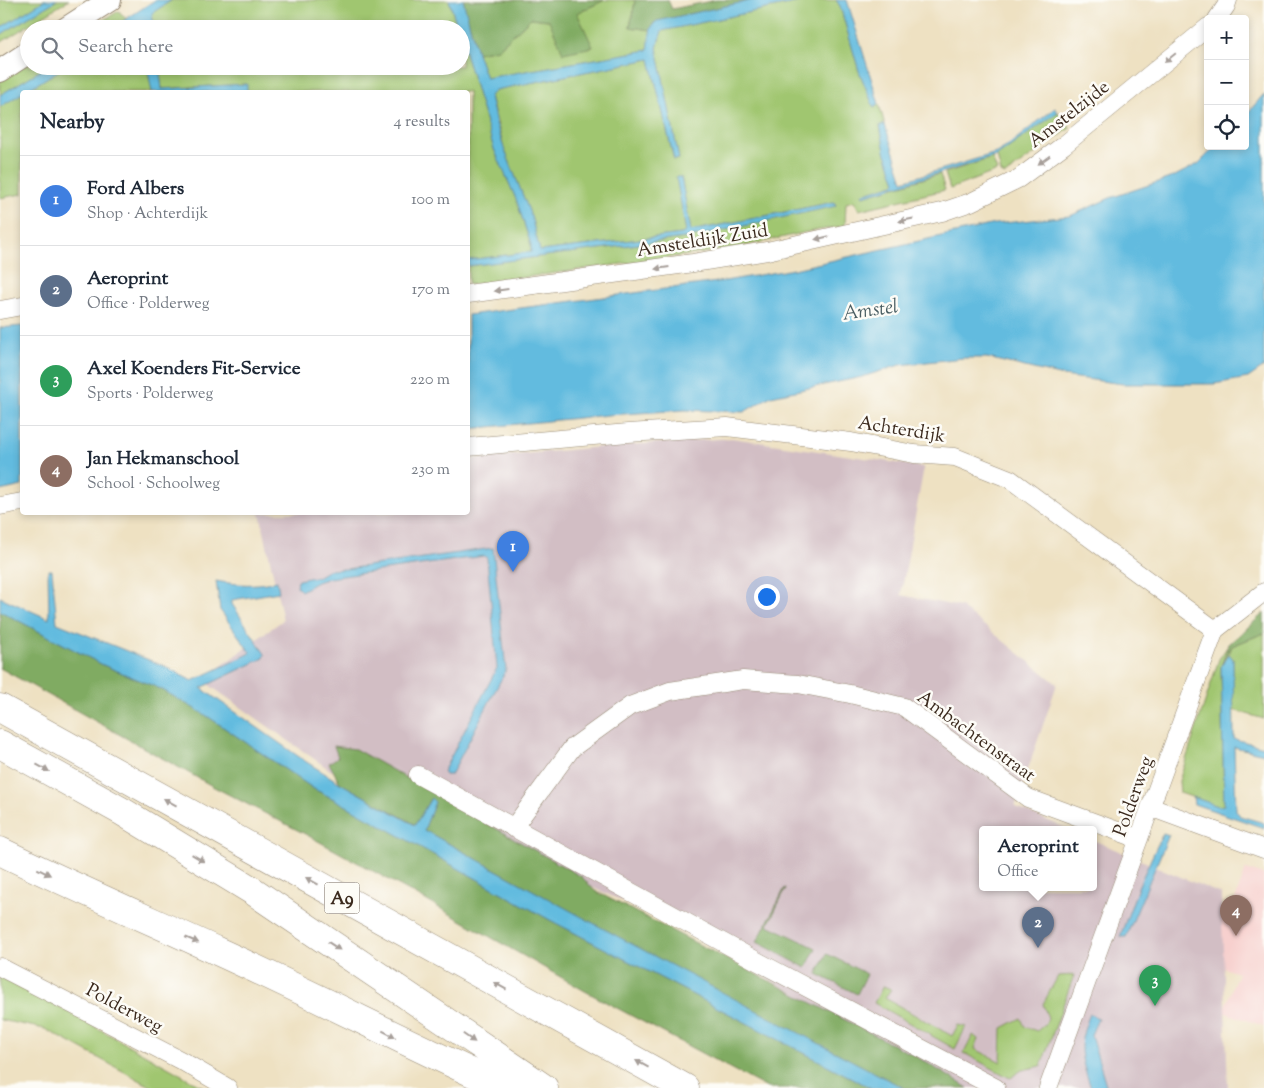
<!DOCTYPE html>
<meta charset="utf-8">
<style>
:root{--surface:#fff;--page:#f2f2f3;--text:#1f2937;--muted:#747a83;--line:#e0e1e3;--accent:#1f6fb2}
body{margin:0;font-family:"Sorts Mill Goudy",serif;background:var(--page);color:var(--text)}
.controls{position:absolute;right:15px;top:15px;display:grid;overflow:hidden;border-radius:5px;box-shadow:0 2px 8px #0003}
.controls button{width:45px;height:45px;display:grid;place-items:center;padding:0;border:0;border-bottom:1px solid var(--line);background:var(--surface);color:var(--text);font:25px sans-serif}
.you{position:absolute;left:766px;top:596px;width:18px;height:18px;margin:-12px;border:4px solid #fff;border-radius:50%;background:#1a73e8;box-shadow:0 0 0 8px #1a73e833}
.badge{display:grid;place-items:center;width:32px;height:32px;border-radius:50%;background:var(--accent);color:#fff;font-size:16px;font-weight:700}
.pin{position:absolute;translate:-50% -41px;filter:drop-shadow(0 1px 2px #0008)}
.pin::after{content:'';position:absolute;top:26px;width:18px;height:15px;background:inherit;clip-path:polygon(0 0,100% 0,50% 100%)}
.popup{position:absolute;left:979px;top:826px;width:118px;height:65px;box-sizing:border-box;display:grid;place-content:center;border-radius:5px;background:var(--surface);filter:drop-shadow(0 1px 4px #0005);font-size:16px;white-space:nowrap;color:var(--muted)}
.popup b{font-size:19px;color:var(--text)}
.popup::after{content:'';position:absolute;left:50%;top:100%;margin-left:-10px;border:10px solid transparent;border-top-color:var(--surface)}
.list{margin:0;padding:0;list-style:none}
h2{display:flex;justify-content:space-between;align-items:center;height:65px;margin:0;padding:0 20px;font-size:21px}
h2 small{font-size:16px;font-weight:400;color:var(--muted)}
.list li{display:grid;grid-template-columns:32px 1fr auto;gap:15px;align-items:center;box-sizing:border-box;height:90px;padding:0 20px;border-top:1px solid var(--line)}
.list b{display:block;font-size:19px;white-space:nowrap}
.list p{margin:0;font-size:16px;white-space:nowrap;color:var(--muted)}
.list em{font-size:16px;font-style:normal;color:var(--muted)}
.icon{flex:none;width:28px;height:28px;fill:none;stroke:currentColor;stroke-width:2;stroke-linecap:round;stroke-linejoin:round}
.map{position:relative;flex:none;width:1264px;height:1088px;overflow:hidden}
.search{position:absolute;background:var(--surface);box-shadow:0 2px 8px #0003;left:20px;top:20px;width:450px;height:55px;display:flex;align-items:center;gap:12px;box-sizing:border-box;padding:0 18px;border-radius:28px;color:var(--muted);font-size:19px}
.panel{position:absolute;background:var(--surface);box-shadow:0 2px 8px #0003;left:20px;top:90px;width:450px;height:425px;border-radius:5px}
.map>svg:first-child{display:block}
.built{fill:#f7d0ce}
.industrial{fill:#d2bec4}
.green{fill:#a0c670;stroke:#6e7847}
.forest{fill:#80ab62;stroke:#5e6a40}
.water{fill:#62bbdf;stroke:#4e727e}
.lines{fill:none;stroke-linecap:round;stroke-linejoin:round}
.minor-casing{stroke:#948670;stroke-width:19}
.tertiary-casing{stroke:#948670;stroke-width:24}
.motorway-casing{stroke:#948670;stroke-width:29}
.minor{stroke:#fff;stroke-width:18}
.tertiary{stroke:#fff;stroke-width:22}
.motorway{stroke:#fff;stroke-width:28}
.oneway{fill:#a79f9a}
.labels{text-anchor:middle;stroke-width:5;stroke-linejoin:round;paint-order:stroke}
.shield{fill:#fdfcf7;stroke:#75695f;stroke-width:1}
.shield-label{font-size:18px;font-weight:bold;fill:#3b2a1e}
.street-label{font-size:19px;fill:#3b2a1e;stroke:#fdfcf7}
.water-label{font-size:20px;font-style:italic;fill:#495d62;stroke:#fdfcf7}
</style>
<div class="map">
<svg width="1264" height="1088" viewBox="0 0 1264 1088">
<rect width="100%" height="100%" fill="#fdfcf7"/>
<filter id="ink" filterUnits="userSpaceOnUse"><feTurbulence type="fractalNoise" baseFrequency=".02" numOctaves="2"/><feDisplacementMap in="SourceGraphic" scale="10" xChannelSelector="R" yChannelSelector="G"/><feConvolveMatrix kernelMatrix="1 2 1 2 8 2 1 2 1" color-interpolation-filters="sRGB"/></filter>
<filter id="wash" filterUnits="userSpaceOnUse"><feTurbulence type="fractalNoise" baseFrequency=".0096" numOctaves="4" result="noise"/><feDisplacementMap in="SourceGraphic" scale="20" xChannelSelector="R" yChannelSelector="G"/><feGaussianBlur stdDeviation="1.12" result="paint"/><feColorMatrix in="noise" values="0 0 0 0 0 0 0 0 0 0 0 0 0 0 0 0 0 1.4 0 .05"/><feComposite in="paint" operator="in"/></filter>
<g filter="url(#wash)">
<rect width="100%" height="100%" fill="#eee1c2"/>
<path class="built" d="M1246 869 1264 875V1026L1223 1012 1238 973 1200 960 1219 907 1231 911Z"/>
<path class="industrial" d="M732 438 924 467 901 595 961 607 1057 684 1015 807 1068 829H983V887H1093V840L1221 894 1228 1088H963L658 917 330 770 202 680 283 620 260 513 468 512V459L611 446Z"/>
<path class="green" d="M0 0H45L0 28Z
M57 0H69L0 43V35Z
M172 0H449L458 29H154L152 13Z
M605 0H633L635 2 630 27 651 30 648 50 486 78 477 53 498 49 531 18 548 20 592 47 577 13Z
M808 0H836L840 6 859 71 874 108 879 104 885 125 880 126 885 151 896 182 894 184 862 194 863 196 940 174 945 190 859 210 854 201 846 203 845 226 807 232 731 249 468 285V266L692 237 836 205 834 202 691 231 681 177 677 178 686 232 682 234 540 251 531 216 504 148 490 96 495 90 650 59 674 160 679 159 657 48 661 31Z
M119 11 126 19 111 29H88Z
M461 39 494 149 516 199 531 245V252L468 260V92H247L246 84 162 89 159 66H461Z
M29 63V66H48L0 95V80Z
M66 66H147L152 92H24Z
M22 93V194L0 198V107Z
M1058 112 1070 128 1005 175 1001 173 997 156Z
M992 158 997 171 950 189 945 173Z
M1264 633V719L1233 710V659L1229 654 1232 646Z
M1229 644 1221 666 1224 805 1218 806 1180 793 1179 781 1219 659Z
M1074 975 1041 1066 1022 1070 1010 1078 964 1053 973 1035 978 1039 975 1049 1001 1062 1002 1028 1021 1018 1025 1027 1037 1031 1045 1024 1048 1019 1043 1004 1058 976Z
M0 977 58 1006 205 1088H154L45 1029 0 1020Z
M883 986 891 989 885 998 952 1036 958 1025 966 1027 955 1049 874 1003Z"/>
<path class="forest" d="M463 0H605L577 13 593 47 563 53 549 20 531 18 498 49 477 53Z
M633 0H668L672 9 716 0H753L657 21 653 24 651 30 630 27 635 2Z
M0 611 103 665 161 689 207 716 314 789 336 800 550 920 871 1088H767L585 991 415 894 307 835 214 787 0 668Z
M1264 613V633L1232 646 1221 666 1229 644Z
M334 746 355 749 582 877 595 891 917 1057 968 1088H904L735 1000 568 910 424 830 435 802 430 799 416 825 340 783 329 763 338 757Z
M785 888H786L768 925 816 948 806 968 757 942Z
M827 954 867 974 857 994 817 974Z"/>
<path class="water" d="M45 0H57L0 35V28Z
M155 0H172L152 13 154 29H140L138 22 126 29H111Z
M449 0H463L477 53 486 78 648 50C650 40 648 26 657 21L753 0H808L662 31 657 48 679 159 674 160 650 59 495 90 490 96 496 123 504 148 531 216 540 251 682 234 686 231 676 177H681L691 231 834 202 836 206 692 237 468 266V260L531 252V245L516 199 494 149 461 39V29H458Z
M836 0H847L879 104 874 108 859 71 840 6Z
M48 66H66L0 107V95Z
M147 66H159L162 89 247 84V92H152Z
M1264 94V367L1248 378 1214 384H1123L1063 376 987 358H963L900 365 862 377 771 396 744 412 685 410 608 415 468 429V315L725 281 794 269 995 224 1070 216 1110 198 1173 177 1198 164 1216 146H1245V116Z
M1055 108 1058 112 997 156 863 196 862 194 894 184 896 182 885 151 880 125H885L903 181 996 153 1006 147Z
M22 326V486L0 491V328Z
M493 548 506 670 451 775H445L443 772 497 668 487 558 484 556 329 578 317 582 301 591 297 587 298 580 319 576 329 570 346 569Z
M48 570H52L57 623 164 666 192 681 249 654 250 652 220 610 216 581C237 585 256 586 277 581L279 592 232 600V604L265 654 264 658 201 688 305 761 340 783 415 825 431 798 435 802 424 830C583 919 743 1004 904 1088H871L550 920 336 800 314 789 207 716 161 689 103 665 0 611V597L49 619Z
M1229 654 1233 659 1234 739 1264 747V754L1234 747 1236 810 1240 816 1264 823V828L1194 804 1193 797 1218 806 1224 805 1221 666Z
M1163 833 1169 835 1126 937H1120L1139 885Z
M1090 1014 1098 1018 1091 1035 1107 1088H1091C1080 1055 1076 1048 1090 1014Z"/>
</g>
<g filter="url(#ink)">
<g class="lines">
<g class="minor-casing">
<path id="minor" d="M1217 19 1226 6 1228 0
M468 294 693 263 767 251 942 212 971 202 1018 179 1064 145 1208 27
M0 310 22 306
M468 447 628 433 727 427 851 442 914 454 955 457 1010 479 1215 630
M0 506 22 502
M1215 630 1264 592
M418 775 755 960 996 1088
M1150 807 1264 849
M513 828 572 748 630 706 670 691 743 680 798 684 850 694 904 707 1028 798 1139 839
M0 967 182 1061 228 1088
M1048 1088 1215 630"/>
</g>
<g class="tertiary-casing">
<path id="tertiary" d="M65 29 110 0
M0 71 29 52"/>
</g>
<g class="motorway-casing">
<path id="motorway" d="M0 708 685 1088
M0 744 123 812 253 891 544 1088
M0 851C72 886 145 918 217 951 314 995 408 1044 505 1088"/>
</g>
<use href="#minor" class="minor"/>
<use href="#tertiary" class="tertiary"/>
<use href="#motorway" class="motorway"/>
</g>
<defs><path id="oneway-solid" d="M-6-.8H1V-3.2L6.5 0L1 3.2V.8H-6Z" transform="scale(1.25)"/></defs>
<g class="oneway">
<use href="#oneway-solid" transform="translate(1170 58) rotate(141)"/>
<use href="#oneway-solid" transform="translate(1044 160) rotate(144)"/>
<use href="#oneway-solid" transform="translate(906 220) rotate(168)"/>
<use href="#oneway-solid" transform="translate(822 238) rotate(167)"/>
<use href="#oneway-solid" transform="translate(662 268) rotate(172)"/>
<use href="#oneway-solid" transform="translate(501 290) rotate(173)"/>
<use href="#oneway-solid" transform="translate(43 768) rotate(29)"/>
<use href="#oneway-solid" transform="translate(170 802) rotate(-151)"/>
<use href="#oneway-solid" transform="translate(198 858) rotate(31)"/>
<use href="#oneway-solid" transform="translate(44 872) rotate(26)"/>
<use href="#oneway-solid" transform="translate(312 881) rotate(-151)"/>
<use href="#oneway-solid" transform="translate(192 940) rotate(23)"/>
<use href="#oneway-solid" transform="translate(334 946) rotate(34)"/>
<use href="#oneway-solid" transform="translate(500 986) rotate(-151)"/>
<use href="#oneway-solid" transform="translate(389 1034) rotate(27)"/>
<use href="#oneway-solid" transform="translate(469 1038) rotate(35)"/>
<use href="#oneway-solid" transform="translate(642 1064) rotate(-151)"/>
</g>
</g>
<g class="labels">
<rect class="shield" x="324.5" y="882.5" width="35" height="31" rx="4"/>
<g class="shield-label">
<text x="342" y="904">A9</text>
</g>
<g class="street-label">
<text transform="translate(1068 113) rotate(-38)" y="7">Amstelzijde</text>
<text transform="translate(702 239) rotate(-9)" y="7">Amsteldijk Zuid</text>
<text transform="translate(902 428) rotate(9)" y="7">Achterdijk</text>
<text transform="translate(977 735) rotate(36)" y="7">Ambachtenstraat</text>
<text transform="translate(1132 796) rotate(-70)" y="7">Polderweg</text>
<text transform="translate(125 1007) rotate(28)" y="7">Polderweg</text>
</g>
<g class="water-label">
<text transform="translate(870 309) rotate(-8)" y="7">Amstel</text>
</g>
</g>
</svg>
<div class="controls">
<button>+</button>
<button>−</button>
<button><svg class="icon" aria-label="locate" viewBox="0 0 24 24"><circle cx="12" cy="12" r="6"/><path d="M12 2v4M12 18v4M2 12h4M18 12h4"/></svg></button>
</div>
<div class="you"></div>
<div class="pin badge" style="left:513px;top:572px;background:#3f7fe0">1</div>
<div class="pin badge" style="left:1038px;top:948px;background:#5c6f8a">2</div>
<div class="popup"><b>Aeroprint</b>Office</div>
<div class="pin badge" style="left:1155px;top:1006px;background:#2e9e5b">3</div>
<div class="pin badge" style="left:1236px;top:936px;background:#8d6e63">4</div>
<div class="search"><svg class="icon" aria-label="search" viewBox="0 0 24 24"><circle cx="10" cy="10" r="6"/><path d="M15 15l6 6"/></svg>Search here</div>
<section class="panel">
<h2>Nearby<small>4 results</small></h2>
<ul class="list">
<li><span class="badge" style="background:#3f7fe0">1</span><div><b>Ford Albers</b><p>Shop · Achterdijk</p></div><em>100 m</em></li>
<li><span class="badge" style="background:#5c6f8a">2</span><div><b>Aeroprint</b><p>Office · Polderweg</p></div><em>170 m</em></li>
<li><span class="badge" style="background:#2e9e5b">3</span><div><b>Axel Koenders Fit-Service</b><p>Sports · Polderweg</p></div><em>220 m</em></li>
<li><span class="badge" style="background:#8d6e63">4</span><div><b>Jan Hekmanschool</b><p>School · Schoolweg</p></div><em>230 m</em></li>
</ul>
</section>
</div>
